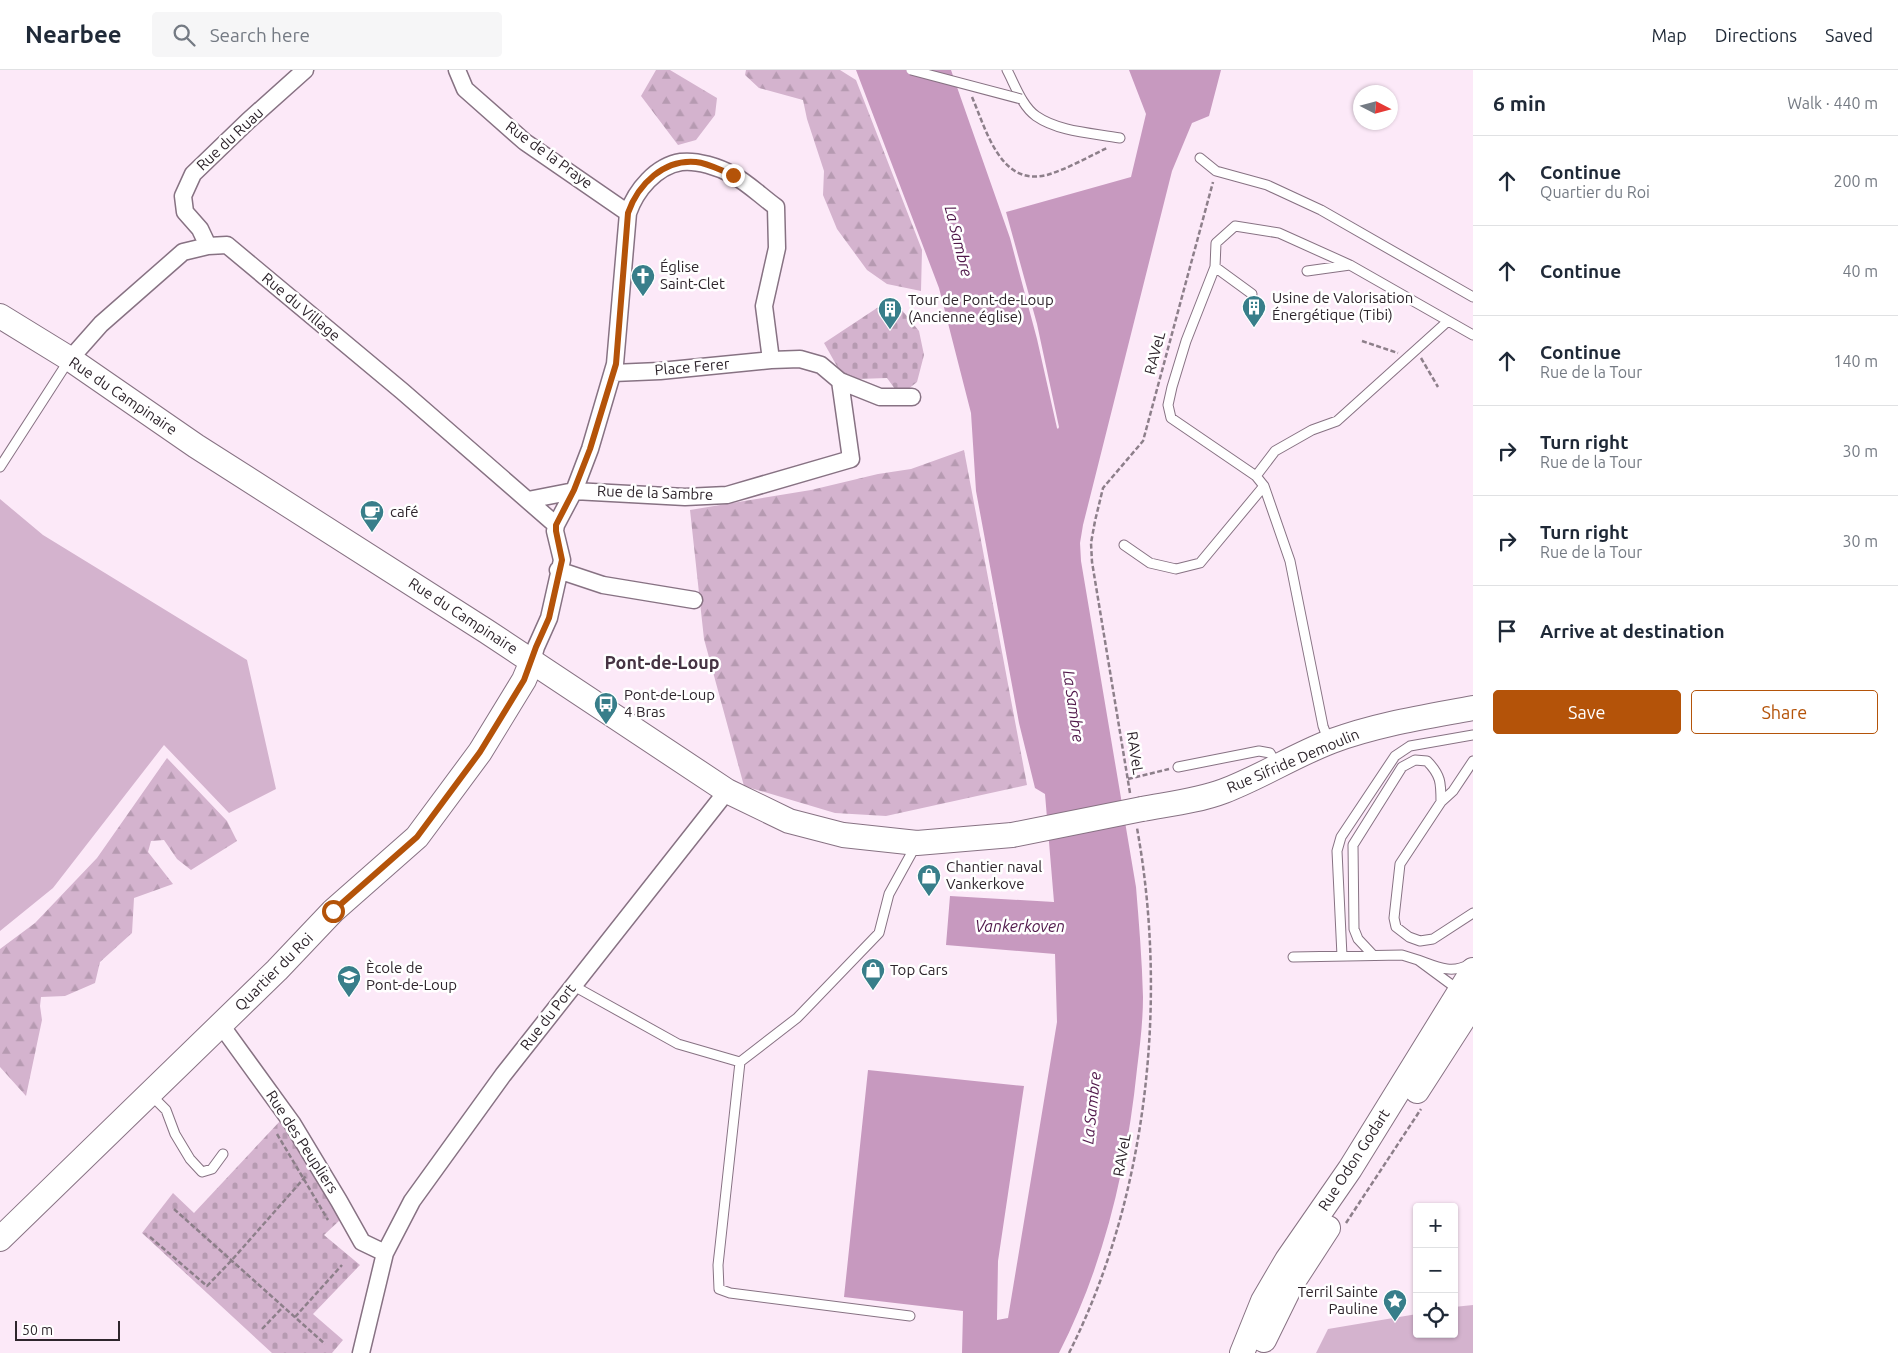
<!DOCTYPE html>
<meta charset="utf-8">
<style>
:root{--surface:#fff;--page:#f6f6f7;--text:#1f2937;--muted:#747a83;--line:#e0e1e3;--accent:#b45309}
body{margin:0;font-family:Ubuntu,sans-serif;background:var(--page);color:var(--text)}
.controls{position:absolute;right:15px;bottom:15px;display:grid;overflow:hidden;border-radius:5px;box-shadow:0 1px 4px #0004}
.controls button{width:45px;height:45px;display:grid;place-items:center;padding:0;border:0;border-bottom:1px solid var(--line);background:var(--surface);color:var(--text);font:25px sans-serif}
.compass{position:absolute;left:1353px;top:15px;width:45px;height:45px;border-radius:50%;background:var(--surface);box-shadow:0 1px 4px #0004;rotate:96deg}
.scale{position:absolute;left:15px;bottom:12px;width:105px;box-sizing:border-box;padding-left:5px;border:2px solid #2e252c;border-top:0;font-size:14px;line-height:18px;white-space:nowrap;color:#2e252c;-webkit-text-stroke:4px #fff;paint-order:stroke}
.stop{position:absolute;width:15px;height:15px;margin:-11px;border:4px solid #b45309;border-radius:50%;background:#fff}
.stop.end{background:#b45309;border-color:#fff;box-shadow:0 1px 5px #0008}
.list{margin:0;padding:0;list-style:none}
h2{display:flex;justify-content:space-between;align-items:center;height:65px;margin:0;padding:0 20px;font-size:21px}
h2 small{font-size:16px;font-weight:400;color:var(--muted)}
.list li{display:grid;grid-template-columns:32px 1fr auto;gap:15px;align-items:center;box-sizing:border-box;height:90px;padding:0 20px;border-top:1px solid var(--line)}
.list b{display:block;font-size:19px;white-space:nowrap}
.list p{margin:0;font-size:16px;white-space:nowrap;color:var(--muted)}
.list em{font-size:16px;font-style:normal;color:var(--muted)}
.actions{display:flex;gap:10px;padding:15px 20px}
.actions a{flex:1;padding:11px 0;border:1px solid var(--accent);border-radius:5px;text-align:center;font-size:18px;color:var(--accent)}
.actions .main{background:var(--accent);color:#fff}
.icon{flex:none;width:28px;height:28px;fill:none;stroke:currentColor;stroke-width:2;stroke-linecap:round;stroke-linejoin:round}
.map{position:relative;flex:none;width:1473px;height:1283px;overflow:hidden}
header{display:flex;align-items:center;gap:30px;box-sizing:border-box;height:70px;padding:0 25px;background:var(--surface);border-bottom:1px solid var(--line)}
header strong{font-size:24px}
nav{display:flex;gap:28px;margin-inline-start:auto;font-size:18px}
.search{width:350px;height:45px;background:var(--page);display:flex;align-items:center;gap:12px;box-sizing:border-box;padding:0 18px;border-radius:5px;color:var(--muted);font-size:19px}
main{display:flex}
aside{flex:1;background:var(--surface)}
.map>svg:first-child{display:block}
.grass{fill:#d4b3ce}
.forest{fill:url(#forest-firs)}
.cemetery{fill:url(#cemetery-stones)}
.water{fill:#c799bf}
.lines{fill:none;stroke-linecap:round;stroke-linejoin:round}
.lane-casing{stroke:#877283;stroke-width:11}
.street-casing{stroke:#877283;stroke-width:19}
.secondary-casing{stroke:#877283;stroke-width:26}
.path{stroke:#8d7f8a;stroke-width:2.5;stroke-dasharray:5 2.5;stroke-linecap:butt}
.lane{stroke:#fff;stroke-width:9}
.street{stroke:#fff;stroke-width:16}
.secondary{stroke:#fff;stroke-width:24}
.lane-bridge-casing{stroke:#877283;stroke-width:11;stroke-linecap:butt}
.secondary-bridge-casing{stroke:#877283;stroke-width:26;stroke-linecap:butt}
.lane-bridge{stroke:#fff;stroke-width:9}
.secondary-bridge{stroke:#fff;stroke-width:24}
.route{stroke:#b45309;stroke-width:6}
.labels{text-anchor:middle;stroke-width:5;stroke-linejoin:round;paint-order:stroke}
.street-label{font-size:15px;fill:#2e252c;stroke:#fff}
.poi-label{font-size:15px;fill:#2e252c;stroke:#fff;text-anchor:start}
.water-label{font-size:16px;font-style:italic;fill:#51194b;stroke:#fff}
.quarter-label{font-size:18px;font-weight:bold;fill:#463343;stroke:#fff}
</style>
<header>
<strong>Nearbee</strong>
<div class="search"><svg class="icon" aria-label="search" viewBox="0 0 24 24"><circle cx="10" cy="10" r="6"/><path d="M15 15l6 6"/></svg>Search here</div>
<nav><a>Map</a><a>Directions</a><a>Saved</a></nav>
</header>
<main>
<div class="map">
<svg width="1473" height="1283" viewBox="0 0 1473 1283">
<defs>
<pattern id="forest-firs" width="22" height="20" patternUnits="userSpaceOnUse" patternTransform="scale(1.25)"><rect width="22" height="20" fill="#d4b3ce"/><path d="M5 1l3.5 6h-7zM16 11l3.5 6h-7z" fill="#b69ab1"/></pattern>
<pattern id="cemetery-stones" width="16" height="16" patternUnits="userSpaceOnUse" patternTransform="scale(1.25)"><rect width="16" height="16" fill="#d4b3ce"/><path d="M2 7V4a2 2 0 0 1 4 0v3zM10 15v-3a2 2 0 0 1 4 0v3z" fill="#b69ab1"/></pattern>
</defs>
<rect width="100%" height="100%" fill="#fce9f8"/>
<path class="grass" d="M0 429 43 465 247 590 276 719 229 743 164 675 53 818 0 861Z
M1473 1235V1283H1316L1328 1259 1417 1244V1264H1454V1237Z"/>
<path class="forest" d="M656 0H670L717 28 715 45 696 70 678 75 641 26Z
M746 0H840L856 10 922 180 921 221 887 214 867 200 837 159 823 125 824 101 807 49 803 30 759 18 745 5Z
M964 380 1027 715 886 746 835 743 744 716 704 569 690 440 811 420 878 404 911 399Z
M167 688 227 751 237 771 191 800 177 789 164 770 151 771 148 782 173 814 134 828 132 863 100 892 95 913 65 926 41 927 40 936 42 950 26 1026 0 997V879L35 853 97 788Z"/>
<path class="cemetery" d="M880 236 901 239 919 261 924 285 917 312 907 320 895 319 887 308 858 309 843 307 824 273Z
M281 1050 341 1149 324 1165 360 1195 313 1244 343 1270 332 1283H272L142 1163 173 1123 194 1143Z"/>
<path class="water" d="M856 0H951L1010 168 1037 269 1057 358 1058 359 1059 357 1037 254 1006 142 1131 107 1146 44 1129 0H1221L1209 46 1192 53 1172 101 1083 455 1080 473 1081 491 1136 817C1139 853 1142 890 1143 927 1143 951 1140 975 1137 999 1127 1097 1104 1195 1059 1283H962L963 1241 844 1227 868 1000 1024 1016 998 1191 997 1250 1008 1248 1057 952 1055 884 946 875 950 826 1054 832 1045 724 1035 718 1019 653 976 421 971 343 939 218Z"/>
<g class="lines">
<g class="lane-casing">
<path id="lane" d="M1007 0C1015 15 1022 36 1036 46 1059 62 1093 63 1120 68
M1200 88 1216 101 1267 115 1321 140 1473 227
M1350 195 1279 163 1235 156 1216 173 1215 197 1186 271 1172 317 1168 335 1171 348 1256 406 1275 381 1312 360 1337 351 1448 251
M1215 197 1252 224
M1307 201 1350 195 1473 265
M0 397 69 290
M1256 406 1264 416 1290 491 1323 656 1329 672
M1124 475 1150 493 1176 499 1200 493 1264 416
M1473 691 1453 721 1441 732 1400 794 1394 848 1396 857 1409 867 1420 871 1433 869 1473 843
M1178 697 1259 681 1270 683 1277 695
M1373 885 1358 869 1354 859 1353 775 1402 697 1415 690 1427 691C1441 705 1441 713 1441 732
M1342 886 1337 781 1341 767 1395 686 1410 676 1473 665
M1293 887 1402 885 1418 890
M572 915 678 974 740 992
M1460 921 1418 890C1435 896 1452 905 1469 894
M151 1025 166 1040 175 1064 190 1089 202 1102 212 1099 223 1084
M910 1246 730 1223 719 1219 718 1195 740 992 797 948 879 863 889 824 916 775"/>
</g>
<g class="street-casing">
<path id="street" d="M457 0 465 19 525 72 628 143
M208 176 200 159 185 142 183 126 193 104 248 51 305 0
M70 289 101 254 183 182 208 176 227 175 402 321 556 455
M840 311 880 327H912
M528 430 574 421 685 427 727 425 851 389 840 311 821 295 800 289 771 290 660 301 613 303
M558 500 603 515 694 530
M532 591 536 577 549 548 562 490 555 461 556 455 574 421 590 379 615 294 628 143C636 120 656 96 681 92 697 90 719 97 733 105 748 113 762 127 776 137L777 178 764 236 771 290
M221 955 292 1053 339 1131 362 1172 385 1183
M361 1283 385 1183 412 1131 503 1005 727 721"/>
</g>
<g class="secondary-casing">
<path id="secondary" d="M0 246 70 289 196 376 486 561 727 721 789 751 843 765 917 773 1012 765
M1142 739C1169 734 1198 731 1224 721 1261 707 1295 685 1332 671 1378 654 1425 647 1473 638
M1417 1021 1473 934
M0 1169 277 900 333 841 417 767 480 682 524 610 532 591
M1264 1270 1291 1215 1328 1158
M1242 1283 1263 1231 1287 1190 1350 1099 1473 900"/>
</g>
<path class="path" d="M972 27C986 59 1000 117 1047 105 1067 99 1088 87 1107 78
M1362 271 1398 283
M1421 288 1438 317
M1128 709 1169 699
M1130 723 1092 492 1091 473 1095 451 1103 418 1143 371 1213 112
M277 1064 328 1150
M174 1139 325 1274
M1346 1153 1421 1039
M150 1167 207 1216 231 1191 306 1106
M295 1247 342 1195
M262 1259 283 1237
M1069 1283C1148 1126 1168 929 1137 758"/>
<use href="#lane" class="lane"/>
<use href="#street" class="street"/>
<use href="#secondary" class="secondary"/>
<g class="lane-bridge-casing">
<path id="lane-bridge" d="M911 0 1021 29"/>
</g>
<g class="secondary-bridge-casing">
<path id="secondary-bridge" d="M1012 765 1142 739"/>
</g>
<use href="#lane-bridge" class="lane-bridge"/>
<use href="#secondary-bridge" class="secondary-bridge"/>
</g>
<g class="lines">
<path class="route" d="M333 841 417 767 480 682 524 610 536 577 549 548 562 490 556 461V455L574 420 590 379 616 294 628 143C638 114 664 89 696 92 708 93 722 101 733 105"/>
</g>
<defs>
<g id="church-pin" transform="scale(1.25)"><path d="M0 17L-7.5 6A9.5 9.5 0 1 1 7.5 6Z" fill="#387e8a" stroke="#fff"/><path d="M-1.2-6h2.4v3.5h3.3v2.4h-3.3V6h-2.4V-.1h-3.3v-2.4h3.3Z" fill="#fff"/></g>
<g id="building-pin" transform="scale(1.25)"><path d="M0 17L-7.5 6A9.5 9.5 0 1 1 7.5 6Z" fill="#387e8a" stroke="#fff"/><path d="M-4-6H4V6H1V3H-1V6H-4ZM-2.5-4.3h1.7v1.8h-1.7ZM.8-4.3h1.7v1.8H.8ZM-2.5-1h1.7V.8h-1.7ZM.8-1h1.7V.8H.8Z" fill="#fff"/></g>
<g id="cafe-pin" transform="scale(1.25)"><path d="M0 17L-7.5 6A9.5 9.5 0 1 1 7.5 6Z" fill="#387e8a" stroke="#fff"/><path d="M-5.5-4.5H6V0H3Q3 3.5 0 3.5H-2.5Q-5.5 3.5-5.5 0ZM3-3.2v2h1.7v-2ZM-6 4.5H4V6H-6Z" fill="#fff"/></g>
<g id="bus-pin" transform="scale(1.25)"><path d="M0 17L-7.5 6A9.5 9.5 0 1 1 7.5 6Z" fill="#387e8a" stroke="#fff"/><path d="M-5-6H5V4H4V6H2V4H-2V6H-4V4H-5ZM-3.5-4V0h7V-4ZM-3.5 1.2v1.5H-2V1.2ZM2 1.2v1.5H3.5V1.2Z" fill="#fff"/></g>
<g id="shop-pin" transform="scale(1.25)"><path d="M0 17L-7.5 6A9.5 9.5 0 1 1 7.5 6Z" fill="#387e8a" stroke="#fff"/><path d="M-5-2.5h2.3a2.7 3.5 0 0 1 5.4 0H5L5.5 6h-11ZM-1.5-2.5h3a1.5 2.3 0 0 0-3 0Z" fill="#fff"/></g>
<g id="school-pin" transform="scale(1.25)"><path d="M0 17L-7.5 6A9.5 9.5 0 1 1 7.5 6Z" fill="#387e8a" stroke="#fff"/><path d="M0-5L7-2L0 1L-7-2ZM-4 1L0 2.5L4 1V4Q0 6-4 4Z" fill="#fff"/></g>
<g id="sight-pin" transform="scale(1.25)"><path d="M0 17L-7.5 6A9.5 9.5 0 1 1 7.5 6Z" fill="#387e8a" stroke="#fff"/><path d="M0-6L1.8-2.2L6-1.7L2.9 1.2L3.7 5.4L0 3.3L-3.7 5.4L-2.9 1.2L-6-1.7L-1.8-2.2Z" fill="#fff"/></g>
</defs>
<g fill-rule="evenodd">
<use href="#church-pin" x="643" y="206"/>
<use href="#building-pin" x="1254" y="237"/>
<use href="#building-pin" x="890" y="239"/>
<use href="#cafe-pin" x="372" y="442"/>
<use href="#bus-pin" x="606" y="634"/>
<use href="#shop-pin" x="929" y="806"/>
<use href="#shop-pin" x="873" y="900"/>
<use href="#school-pin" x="349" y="907"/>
<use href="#sight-pin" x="1395" y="1231"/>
</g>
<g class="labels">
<g class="street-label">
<text transform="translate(230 69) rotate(-43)" y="5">Rue du Ruau</text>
<text transform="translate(549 85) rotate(36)" y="5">Rue de la Praye</text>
<text transform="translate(301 237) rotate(40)" y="5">Rue du Village</text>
<text transform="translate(1155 283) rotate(-75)" y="5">RAVeL</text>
<text transform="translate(692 297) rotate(-5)" y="5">Place Ferer</text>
<text transform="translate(123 326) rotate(34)" y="5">Rue du Campinaire</text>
<text transform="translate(655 423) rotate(2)" y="5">Rue de la Sambre</text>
<text transform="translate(463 546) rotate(33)" y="5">Rue du Campinaire</text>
<text transform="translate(1135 683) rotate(81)" y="5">RAVeL</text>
<text transform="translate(1293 691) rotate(-23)" y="5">Rue Sifride Demoulin</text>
<text transform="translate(274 902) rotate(-45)" y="5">Quartier du Roi</text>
<text transform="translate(548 947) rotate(-52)" y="5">Rue du Port</text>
<text transform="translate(302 1072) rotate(57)" y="5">Rue des Peupliers</text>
<text transform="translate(1122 1085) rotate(-80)" y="5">RAVeL</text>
<text transform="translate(1354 1090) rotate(-57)" y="5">Rue Odon Godart</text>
</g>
<g class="poi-label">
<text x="660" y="202">Église<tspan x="660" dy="17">Saint-Clet</tspan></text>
<text x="1272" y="233">Usine de Valorisation<tspan x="1272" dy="17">Énergétique (Tibi)</tspan></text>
<text x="908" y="235">Tour de Pont-de-Loup<tspan x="908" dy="17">(Ancienne église)</tspan></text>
<text x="390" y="447">café</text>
<text x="624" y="630">Pont-de-Loup<tspan x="624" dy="17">4 Bras</tspan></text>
<text x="946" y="802">Chantier naval<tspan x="946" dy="17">Vankerkove</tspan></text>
<text x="366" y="903">Ècole de<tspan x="366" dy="17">Pont-de-Loup</tspan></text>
<text x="890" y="905">Top Cars</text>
<text x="1378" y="1227" text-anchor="end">Terril Sainte<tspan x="1378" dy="17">Pauline</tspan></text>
</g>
<g class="water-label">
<text transform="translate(959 171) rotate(76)" y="6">La Sambre</text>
<text transform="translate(1074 636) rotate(82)" y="6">La Sambre</text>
<text x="1020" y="862">Vankerkoven</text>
<text transform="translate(1091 1038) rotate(-84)" y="6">La Sambre</text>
</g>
<g class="quarter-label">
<text x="662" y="599">Pont-de-Loup</text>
</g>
</g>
</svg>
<div class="controls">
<button>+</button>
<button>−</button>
<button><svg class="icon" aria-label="locate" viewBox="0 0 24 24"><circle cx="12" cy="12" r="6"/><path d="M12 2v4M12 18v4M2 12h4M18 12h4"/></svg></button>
</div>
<svg class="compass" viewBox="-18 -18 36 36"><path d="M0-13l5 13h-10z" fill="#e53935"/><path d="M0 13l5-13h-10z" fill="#747a83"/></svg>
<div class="scale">50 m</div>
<div class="stop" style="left:333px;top:841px"></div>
<div class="stop end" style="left:733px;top:105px"></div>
</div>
<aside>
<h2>6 min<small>Walk · 440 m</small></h2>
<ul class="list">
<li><svg class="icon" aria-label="ahead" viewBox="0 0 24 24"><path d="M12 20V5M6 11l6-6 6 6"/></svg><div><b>Continue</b><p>Quartier du Roi</p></div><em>200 m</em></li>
<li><svg class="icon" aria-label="ahead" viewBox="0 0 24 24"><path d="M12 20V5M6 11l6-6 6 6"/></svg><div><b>Continue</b></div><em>40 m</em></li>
<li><svg class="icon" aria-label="ahead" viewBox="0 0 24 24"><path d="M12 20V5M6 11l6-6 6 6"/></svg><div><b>Continue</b><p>Rue de la Tour</p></div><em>140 m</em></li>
<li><svg class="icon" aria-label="right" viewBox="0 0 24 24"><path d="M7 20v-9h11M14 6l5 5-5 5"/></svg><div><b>Turn right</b><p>Rue de la Tour</p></div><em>30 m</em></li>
<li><svg class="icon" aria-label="right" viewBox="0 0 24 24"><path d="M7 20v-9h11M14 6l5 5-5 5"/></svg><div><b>Turn right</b><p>Rue de la Tour</p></div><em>30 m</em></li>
<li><svg class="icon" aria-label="arrive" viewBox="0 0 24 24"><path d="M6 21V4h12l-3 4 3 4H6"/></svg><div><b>Arrive at destination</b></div></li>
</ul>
<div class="actions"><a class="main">Save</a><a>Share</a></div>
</aside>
</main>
